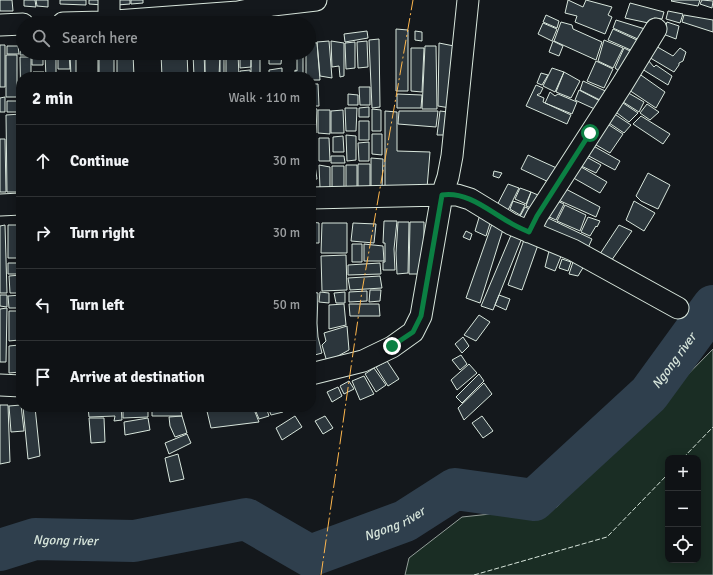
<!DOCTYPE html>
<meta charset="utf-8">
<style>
:root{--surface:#0f1215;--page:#1d2022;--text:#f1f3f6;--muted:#9b9ea0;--line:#2f3234}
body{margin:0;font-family:Signika,sans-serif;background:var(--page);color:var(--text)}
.controls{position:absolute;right:12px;bottom:12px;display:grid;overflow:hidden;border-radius:8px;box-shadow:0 2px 10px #0003}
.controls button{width:36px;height:36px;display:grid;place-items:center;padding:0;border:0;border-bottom:1px solid var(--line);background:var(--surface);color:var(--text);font:20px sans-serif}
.stop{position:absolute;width:12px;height:12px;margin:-9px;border:3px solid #0b8043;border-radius:50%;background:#fff}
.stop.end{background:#0b8043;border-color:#fff;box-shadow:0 1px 4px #0008}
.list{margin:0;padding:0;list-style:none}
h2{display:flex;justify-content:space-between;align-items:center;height:52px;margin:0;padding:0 16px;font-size:17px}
h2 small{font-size:13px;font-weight:400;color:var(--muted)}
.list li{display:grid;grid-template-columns:26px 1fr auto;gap:12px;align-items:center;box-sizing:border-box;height:72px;padding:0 16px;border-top:1px solid var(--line)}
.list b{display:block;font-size:15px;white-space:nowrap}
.list em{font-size:13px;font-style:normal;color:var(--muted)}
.icon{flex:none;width:22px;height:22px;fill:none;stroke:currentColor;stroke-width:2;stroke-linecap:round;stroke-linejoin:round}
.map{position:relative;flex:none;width:713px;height:575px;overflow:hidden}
.search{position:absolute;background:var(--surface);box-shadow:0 2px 10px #0003;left:16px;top:16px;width:300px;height:44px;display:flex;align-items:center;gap:10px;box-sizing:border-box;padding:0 14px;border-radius:22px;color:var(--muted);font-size:15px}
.panel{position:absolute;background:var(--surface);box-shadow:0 2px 10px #0003;left:16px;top:72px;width:300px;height:340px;border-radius:16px}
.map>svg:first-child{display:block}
.green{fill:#1a2d24;stroke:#939e99;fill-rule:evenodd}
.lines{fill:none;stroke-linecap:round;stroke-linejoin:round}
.river{stroke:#2f3f4d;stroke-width:42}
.building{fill:#2c363c;stroke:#d8e6dc}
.street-casing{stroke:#d8e6dc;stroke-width:23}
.street{stroke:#14181c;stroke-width:21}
.fence{stroke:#d8e6dc;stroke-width:1;stroke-dasharray:5 2;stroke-linecap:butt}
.power{stroke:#ffb74d;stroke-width:1;stroke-dasharray:14 3 2 3;stroke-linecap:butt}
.route{stroke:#0b8043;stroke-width:5}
.labels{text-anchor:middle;stroke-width:3;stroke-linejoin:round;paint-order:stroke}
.water-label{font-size:13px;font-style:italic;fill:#d8e6dc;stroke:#14181c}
</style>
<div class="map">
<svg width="713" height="575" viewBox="0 0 713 575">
<rect width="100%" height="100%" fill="#14181c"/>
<path class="green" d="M713 349V575H405L409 558 462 517 557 507ZM668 458H698V560H668Z"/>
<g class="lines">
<path class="river" id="s1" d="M0 550 35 539 134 541 246 519 310 556 405 521 455 489 534 500 649 394 713 306"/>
</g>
<path class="building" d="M0 0H12L13 11H0Z
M24 0H35L36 7 24 6Z
M36 0H48V7L37 6Z
M60 0H86V5L60 4Z
M89 0H103V5L89 4Z
M117 0H130V4L117 5Z
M131 0H143V3L131 4Z
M568 0 583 7 586 0 612 7 608 15 612 17 605 34 575 22 577 16 565 13Z
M672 0H700L698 6 671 1Z
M702 0 713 1 712 8 700 4Z
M630 3 664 12 662 19 654 18 653 24 625 18Z
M668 11 683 14 680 23 666 19Z
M546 15 559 21 557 28 543 22Z
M684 15 713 20V32L682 22Z
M616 20 645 29 640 40 613 28Z
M561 22 572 25 573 29 602 42 596 60 554 41Z
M667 22 679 26 676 39 663 34Z
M543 23 557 29 552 41 538 34Z
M396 29 408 30V91H396Z
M613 29 639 41 633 51 608 40Z
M367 31 368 38 345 42 344 34Z
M415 31 422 32V41L415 40Z
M379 39 380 107 372 108 369 40Z
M604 40 623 48 613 68 598 61Z
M329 41 332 78 320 76 317 42Z
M331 41 344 43V76L340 77 339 66 332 67Z
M367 41 368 67 358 68 357 42Z
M553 41 563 46 559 56 549 52Z
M309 42 317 43 320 80H311V77H308V75L306 74V53H309Z
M355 42V68L346 69 345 43Z
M439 43 454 46 450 108 438 106Z
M0 45H5V87H0Z
M21 45H23V53H31V55H20Z
M654 45 673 56 680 48 686 52 683 61 679 63V65L674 72 647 56Z
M7 46H18L19 54H7Z
M425 46H436L437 109H422Z
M411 48H424L422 92 411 91Z
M624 48 634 53 624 75 615 68Z
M32 53H43V65H32Z
M58 53H69L70 69H58Z
M70 53H83V77H71Z
M99 53H114V77H99Z
M117 53H133L134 77H117Z
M161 53H187L188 77H162Z
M193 53H204L205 77H194Z
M205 53H220L219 77H205Z
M220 53H224V77H220Z
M226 53H238L239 77H226Z
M240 53H251V67L240 68Z
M251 53H260V77H251Z
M269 53H282L281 64H269Z
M295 53H303V77H295V70L297 71V58L295 59Z
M56 54V77H46L45 55Z
M6 55H17V97H6Z
M20 57H31V77H21V112Z
M648 60 654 67 656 65 672 76 668 85 642 69Z
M596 61 613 69 604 88 587 81Z
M282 68V77H269V70Z
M552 68 564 72 555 92 543 86Z
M250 70 251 77H240V71Z
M33 72H44V77H33Z
M564 72 580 81 571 98 556 92Z
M541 73 548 75 542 85 537 83Z
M638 73 665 92 656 108 626 88Z
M583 81 610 93 604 102 580 90Z
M311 84H318L319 106H311Z
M536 85 543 88 540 94H538L537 95 544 98 543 102 571 115 567 124 526 106Z
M359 87H370V105H360Z
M579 90 604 103 599 111 575 100Z
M625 91 644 102 639 112 620 100Z
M550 92 555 96 558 94 577 102 572 114 545 103Z
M348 94 358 95V105H348Z
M397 94 422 95 421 108H397Z
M5 97V112H0V98Z
M7 101H17V112H7Z
M620 101 638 113 629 122 613 110Z
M647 104 659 112 650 120 640 113Z
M369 107V117H359V108Z
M311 108 317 109 316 133H311Z
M345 108H357L356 131H346Z
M372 109 381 110V131H372Z
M318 110H330V134L318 133Z
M343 110 344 133H331V111Z
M385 111 397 112V151L430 152 427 188 385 189Z
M399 111H438L436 127 398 124Z
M440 111 448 112 447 135H437Z
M613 113 631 125 624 133 606 121Z
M21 114V192H7L6 115Z
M641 116 670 134 663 144 633 124Z
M359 121H369V140H359Z
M606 123 623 134 610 153 591 142Z
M372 134H382V155L372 154Z
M346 135 356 136V160L347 161Z
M343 136 344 152H333V137Z
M319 138H329L330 161H319Z
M0 139H5L6 192H0Z
M311 139 317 179 311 180Z
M369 142V161H359L358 143Z
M590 144 620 161 615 170 585 154Z
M528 155 561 170 553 184 521 169Z
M583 155 601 165 596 173 577 164Z
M331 156H344L345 163H331Z
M371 158 383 159 382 189H371Z
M358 164H370V189H358Z
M576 164 607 182 600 193 570 176Z
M319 165 330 167V188H320Z
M346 165H357V189H346Z
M332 166H344V189L332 188Z
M494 171 502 173 499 178 493 176Z
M648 173 670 185 658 209 641 201 636 196Z
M508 184 519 188 505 216 494 211Z
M520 188 531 192 526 204 515 199Z
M564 188 600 207 596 217 556 199Z
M531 192 545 198 539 211 526 206Z
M555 200 564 204 556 220 547 216Z
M513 201 525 205 520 215 510 209Z
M634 201 655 213 644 231 626 220Z
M565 205 586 215 580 231 557 221Z
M525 207 537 212 517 222Z
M481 211 492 217 486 236 475 231Z
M546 217 592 239 587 250 540 228Z
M588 217 600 221 597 227 596 226 590 236 581 232Z
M494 218 505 223 480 303 466 298Z
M384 221H397L394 249 395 270H383V262H385V243H383Z
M311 222 319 223V243H311Z
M398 222H409L408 273 397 274 396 253Z
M410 222H424V274H409Z
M322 223H347V253H321Z
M353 223 376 224 374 243 351 241Z
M5 225 7 293H0V226Z
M8 225H18V258H8Z
M619 225 632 231 609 264 598 257Z
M514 228 524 233 493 310 481 306Z
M466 231 472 234 470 240 463 237Z
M525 237 539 242 522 290 508 285Z
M551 243 564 249 555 271 545 267Z
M352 244H362V262H352Z
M364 244 383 246 384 261H364Z
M346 255 347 290 322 291 321 256Z
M575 256 587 261 578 276 569 274Z
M562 259 571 262 568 271 559 268Z
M8 263H19V274H8Z
M380 263 381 274 348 275V265Z
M21 275V293H10L9 276Z
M380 276 382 288 350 290 348 278Z
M370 290H381L380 301 369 302Z
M367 291V301L349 302V292Z
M311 292 318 293 317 323 318 337 322 353 311 356Z
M320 292 329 293V303L319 302Z
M345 292V303H336L334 293Z
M0 295H7V307L0 306Z
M21 295V308H9L8 296Z
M499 295 510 299 506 310 495 305Z
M344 304 346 325 329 329V305Z
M349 304H379L380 316H350Z
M7 308 6 362H0V309Z
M9 311H19V340L9 341Z
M479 315 490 322 476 341 464 335Z
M347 326 349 350 327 362 322 345 326 341 324 333Z
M463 337 469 346 462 353 455 344Z
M19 345 20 372 9 373V346Z
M461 355 467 364 460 370 452 360Z
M387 361 399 379 388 386 376 367Z
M469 364 477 373 457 390 451 380Z
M374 368 386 385 376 392 365 374Z
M479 374 484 381 462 403 456 397Z
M364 376 374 394 360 400 352 381Z
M349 381 354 389 344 394 340 386Z
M484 383 492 394 464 420 458 408Z
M338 387 342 396 332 402 327 392Z
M0 405H8L10 462 0 464Z
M21 405 24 431 11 432 9 406Z
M23 407H35L40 456 28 459Z
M88 407H121L122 420 114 421 115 416 89 417Z
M123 407H148V417L123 418Z
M152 407H180L182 416H152Z
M206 407H253L259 422 211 428Z
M254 407H266L269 416 259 419Z
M268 407H281L283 412 271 415Z
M182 416 187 433 175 437 170 426 169 417Z
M295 416 302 427 282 440 276 428Z
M325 416 333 428 323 434 315 421Z
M482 416 493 431 483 438 472 423Z
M89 418H104L105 442 91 443Z
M148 418 150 430 125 435 124 422Z
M187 434 191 443 169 454 165 443Z
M178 454 184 479 170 482 165 458Z"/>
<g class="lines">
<g class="street-casing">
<path id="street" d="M109 0V21
M63 23 102 22 238 12 273 5 316 0
M0 25 23 24
M87 77V53
M311 198 442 195 448 177 452 156 468 0
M0 205 21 204
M529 232 537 216 623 83 656 29
M311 374 363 361 392 347 413 332 421 316 442 195H457L470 199 511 224 573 250 678 308
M0 385 21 386"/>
</g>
<use href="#street" class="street"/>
<path class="fence" d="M683 458 713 427
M474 575 607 537 668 474"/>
<path class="power" d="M321 575 362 291 413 0"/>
</g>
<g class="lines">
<path class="route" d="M392 346 413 332 421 316 442 195C467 191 489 211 509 222 515 226 522 229 529 232L537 216 590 133"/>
</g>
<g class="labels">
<g class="water-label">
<text dy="5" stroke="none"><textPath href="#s1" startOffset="762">Ngong river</textPath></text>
<text dy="5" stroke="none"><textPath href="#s1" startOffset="414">Ngong river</textPath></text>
<text dy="5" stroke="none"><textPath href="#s1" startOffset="67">Ngong river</textPath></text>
</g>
</g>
</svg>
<div class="controls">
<button>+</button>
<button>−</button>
<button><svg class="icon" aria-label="locate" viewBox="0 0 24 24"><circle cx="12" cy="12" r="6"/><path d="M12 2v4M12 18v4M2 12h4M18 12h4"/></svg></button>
</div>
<div class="stop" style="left:590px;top:133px"></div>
<div class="stop end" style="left:392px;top:346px"></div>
<div class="search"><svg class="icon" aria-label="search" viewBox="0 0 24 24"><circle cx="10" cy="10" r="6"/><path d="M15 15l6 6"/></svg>Search here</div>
<section class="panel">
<h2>2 min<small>Walk · 110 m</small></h2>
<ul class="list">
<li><svg class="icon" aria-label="ahead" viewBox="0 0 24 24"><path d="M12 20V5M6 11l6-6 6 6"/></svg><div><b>Continue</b></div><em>30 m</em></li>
<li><svg class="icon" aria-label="right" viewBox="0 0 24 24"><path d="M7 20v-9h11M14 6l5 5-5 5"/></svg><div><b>Turn right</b></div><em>30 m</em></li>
<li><svg class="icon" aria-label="left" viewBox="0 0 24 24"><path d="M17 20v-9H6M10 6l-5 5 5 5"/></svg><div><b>Turn left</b></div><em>50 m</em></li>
<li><svg class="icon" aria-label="arrive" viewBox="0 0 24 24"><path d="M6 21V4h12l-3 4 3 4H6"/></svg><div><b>Arrive at destination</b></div></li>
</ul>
</section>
</div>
